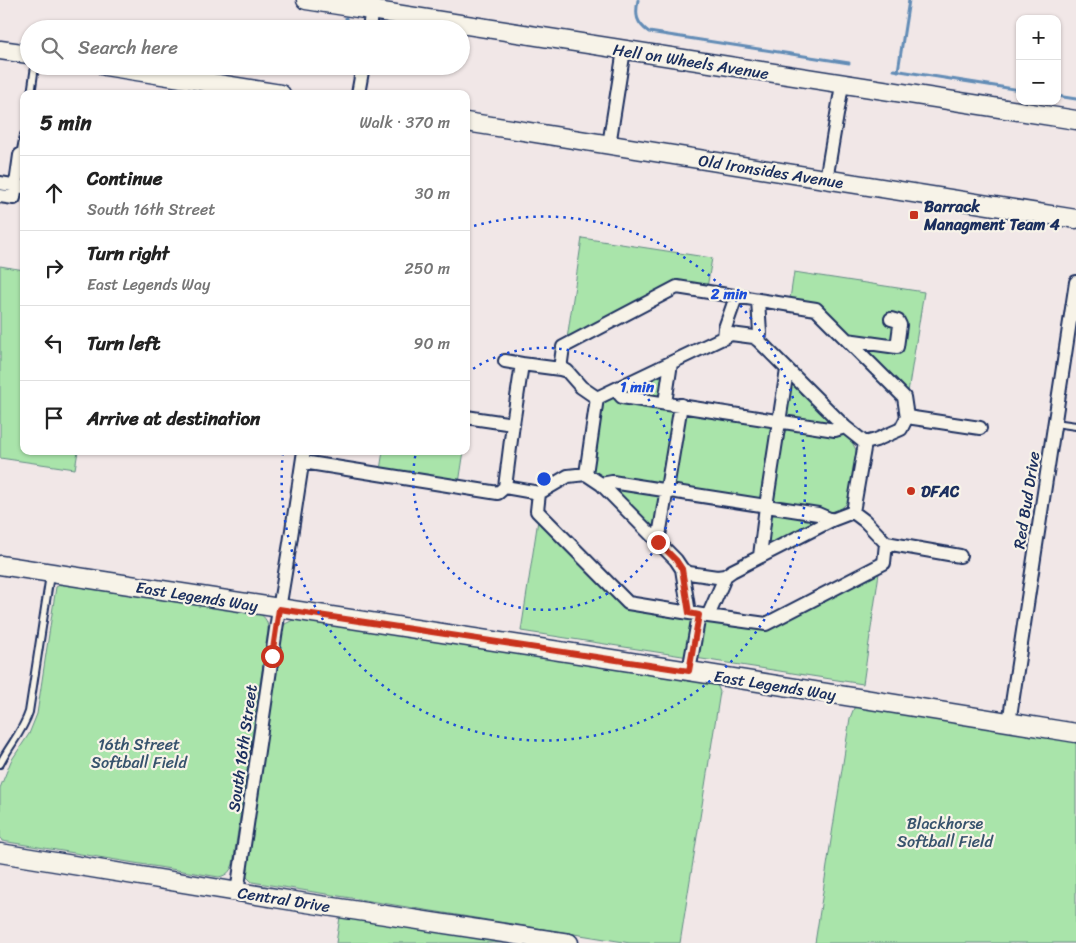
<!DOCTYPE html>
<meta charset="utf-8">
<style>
:root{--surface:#fff;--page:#f2f2f2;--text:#222;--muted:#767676;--line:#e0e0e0}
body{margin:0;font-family:Sriracha,sans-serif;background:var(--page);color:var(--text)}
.controls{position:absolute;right:15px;top:15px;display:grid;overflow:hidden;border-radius:10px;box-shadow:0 1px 4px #0004}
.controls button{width:45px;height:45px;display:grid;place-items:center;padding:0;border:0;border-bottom:1px solid var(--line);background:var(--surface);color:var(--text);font:25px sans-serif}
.stop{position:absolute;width:15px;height:15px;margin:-11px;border:4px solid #c8321e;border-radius:50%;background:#fff}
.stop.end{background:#c8321e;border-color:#fff;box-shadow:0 1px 5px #0008}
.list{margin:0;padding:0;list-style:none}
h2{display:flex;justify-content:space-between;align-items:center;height:65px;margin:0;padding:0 20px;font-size:21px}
h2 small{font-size:16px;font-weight:400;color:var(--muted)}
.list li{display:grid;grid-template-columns:32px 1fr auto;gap:15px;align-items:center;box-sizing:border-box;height:75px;padding:0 20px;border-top:1px solid var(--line)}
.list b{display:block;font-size:19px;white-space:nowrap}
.list p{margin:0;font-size:16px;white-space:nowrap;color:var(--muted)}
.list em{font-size:16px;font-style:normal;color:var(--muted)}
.icon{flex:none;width:28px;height:28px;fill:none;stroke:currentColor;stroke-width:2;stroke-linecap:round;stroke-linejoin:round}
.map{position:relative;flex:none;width:1076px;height:943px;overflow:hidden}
.search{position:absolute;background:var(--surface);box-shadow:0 1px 4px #0004;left:20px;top:20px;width:450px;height:55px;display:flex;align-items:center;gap:12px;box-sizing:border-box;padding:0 18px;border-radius:28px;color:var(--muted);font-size:19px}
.panel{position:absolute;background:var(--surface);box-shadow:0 1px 4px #0004;left:20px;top:90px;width:450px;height:365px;border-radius:10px}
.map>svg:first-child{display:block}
.green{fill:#a9e4aa;stroke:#628a84}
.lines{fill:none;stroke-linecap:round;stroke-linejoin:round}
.stream{stroke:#628cb6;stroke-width:3}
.lane-casing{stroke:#1b2f5e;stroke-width:10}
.street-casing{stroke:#1b2f5e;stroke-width:16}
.secondary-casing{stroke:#1b2f5e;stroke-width:21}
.lane{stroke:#f7f3e8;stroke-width:6}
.street{stroke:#f7f3e8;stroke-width:12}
.secondary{stroke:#f7f3e8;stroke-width:18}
.route{stroke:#c8321e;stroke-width:6}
.ring{fill:none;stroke:#1d4ed8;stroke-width:2.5;stroke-dasharray:2.5 5}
.poi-dot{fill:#c8321e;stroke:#f7f3e8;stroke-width:2}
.labels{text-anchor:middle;stroke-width:4.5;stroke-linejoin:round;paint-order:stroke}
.street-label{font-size:16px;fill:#1b2f5e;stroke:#f7f3e8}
.poi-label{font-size:16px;font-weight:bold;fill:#1b2f5e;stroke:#f7f3e8;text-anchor:start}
.park-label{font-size:16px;fill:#37536d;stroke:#f7f3e8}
.centre{fill:#1d4ed8;stroke:#f7f3e8;stroke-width:2.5}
.ring-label{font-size:15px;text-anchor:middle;font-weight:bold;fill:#1d4ed8;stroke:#f7f3e8;stroke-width:4.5;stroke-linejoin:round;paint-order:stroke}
</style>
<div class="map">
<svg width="1076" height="943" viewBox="0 0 1076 943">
<rect width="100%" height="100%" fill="#f1e7e7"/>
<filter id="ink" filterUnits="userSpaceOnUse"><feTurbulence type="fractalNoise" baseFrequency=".02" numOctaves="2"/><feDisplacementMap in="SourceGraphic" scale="10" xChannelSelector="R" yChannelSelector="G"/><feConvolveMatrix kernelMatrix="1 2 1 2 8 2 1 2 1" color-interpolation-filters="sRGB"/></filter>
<g filter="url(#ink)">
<path class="green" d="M582 238 712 258 707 288 678 284 567 339Z
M0 266 24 270V451H78L75 469 0 458Z
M794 272 924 292 908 392 907 393 816 305 790 299Z
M664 371 661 406 781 426 790 379 836 423 852 442 856 450V456C855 466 853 494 848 501 840 516 783 541 766 550L770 504 664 487 657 534 610 490 593 470 602 405C616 391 646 380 664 371Z
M383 451H464L459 483 380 470Z
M538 520 629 607 764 629 879 573 863 684 521 631Z
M64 583 259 613C266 618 268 622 268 631L233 864C230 872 227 875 219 877L2 841 0 837V788L11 761 29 734 37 714 56 587Z
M295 619 714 683 718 687 720 692 680 943H630L252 882 247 877 245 870 283 628 285 624Z
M860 707 1076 741V943H815L850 718 854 708Z
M340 917 506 943H336Z"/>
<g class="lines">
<path class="stream" d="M638 0C635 15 636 23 649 32L849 63
M346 18 348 29
M894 70 1020 90
M898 71 909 0
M1057 96 1076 99"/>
<g class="lane-casing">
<path id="lane" d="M31 94 35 66
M20 155 24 135
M1055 423 1076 426
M0 764C9 746 23 731 29 712L50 575"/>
</g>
<g class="street-casing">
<path id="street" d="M369 29 373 0
M358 94 363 66
M609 145 624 50
M826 180 842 85
M0 183 24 187
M0 196 14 198 20 155
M758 300 760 333 759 341
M731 334 754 337 759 341 845 427 865 443 853 512 832 520 732 571 725 576 717 577 689 573 682 569 676 560 601 484 586 474 597 398Z
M724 338 725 328 736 297
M847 340 897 347 900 325 898 321 891 319
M505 361 522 364
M616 390 622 397 835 430 845 427
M597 398 581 387 567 371 560 369 563 347 677 287 816 309 904 397 907 417 901 429 876 440 865 443
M665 403 671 363
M466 417 513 424 505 487 539 493
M907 417 980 428
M513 424 522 364 560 369
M303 462 498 493 505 487
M586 474 568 476 539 493 537 511 628 603 708 616 766 624 884 563 886 543 865 521 853 512
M601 484 612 482 818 514 832 520
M658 542 681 405
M886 543 960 556
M760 556 766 506 787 370
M682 569 689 613
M708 616 723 582 725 576
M689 671 699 615
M1009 723 1076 282
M237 892 279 609 290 543 304 451"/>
</g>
<g class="secondary-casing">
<path id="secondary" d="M306 0 1076 120
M0 50 29 54
M105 66 281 94
M466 122 1076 219
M0 565 689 671 1076 733
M0 853 300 902 569 943"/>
</g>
<use href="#lane" class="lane"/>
<use href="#street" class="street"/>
<use href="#secondary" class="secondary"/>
</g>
</g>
<g class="lines" filter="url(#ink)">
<path class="route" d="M272 656 279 609 689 671 699 615 689 613 682 569 676 560 658 542"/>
</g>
<g class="ring">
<path d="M467 373A131 131 0 1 1 416 452"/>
<path d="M467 228A262 262 0 1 1 283 452"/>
</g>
<g class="poi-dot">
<rect x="909" y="210" width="10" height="10" rx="2.5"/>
<circle cx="911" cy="491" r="5"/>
</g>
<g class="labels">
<g class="street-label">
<text transform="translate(691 61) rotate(9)" y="6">Hell on Wheels Avenue</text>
<text transform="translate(771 171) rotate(9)" y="6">Old Ironsides Avenue</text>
<text transform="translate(1026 500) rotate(-81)" y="6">Red Bud Drive</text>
<text transform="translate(197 596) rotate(9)" y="6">East Legends Way</text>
<text transform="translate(775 685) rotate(9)" y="6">East Legends Way</text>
<text transform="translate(242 748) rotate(-82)" y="6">South 16th Street</text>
<text transform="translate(284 899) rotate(9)" y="6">Central Drive</text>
</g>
<g class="poi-label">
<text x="924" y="212">Barrack<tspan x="924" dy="18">Managment Team 4</tspan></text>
<text x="921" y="497">DFAC</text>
</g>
<g class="park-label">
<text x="139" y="750">16th Street<tspan x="139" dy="18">Softball Field</tspan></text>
<text x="945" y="829">Blackhorse<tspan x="945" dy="18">Softball Field</tspan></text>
</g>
</g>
<circle cx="544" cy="479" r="8" class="centre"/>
<g class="ring-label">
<text x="729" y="299">2 min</text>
<text x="637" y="392">1 min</text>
</g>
</svg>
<div class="controls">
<button>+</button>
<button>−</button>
</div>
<div class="stop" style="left:272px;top:656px"></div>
<div class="stop end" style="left:658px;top:542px"></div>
<div class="search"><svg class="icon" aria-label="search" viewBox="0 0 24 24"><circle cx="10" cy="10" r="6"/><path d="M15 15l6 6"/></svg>Search here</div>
<section class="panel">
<h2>5 min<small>Walk · 370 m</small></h2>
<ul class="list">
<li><svg class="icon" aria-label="ahead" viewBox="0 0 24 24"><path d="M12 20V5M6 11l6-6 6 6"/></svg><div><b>Continue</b><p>South 16th Street</p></div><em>30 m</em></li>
<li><svg class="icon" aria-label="right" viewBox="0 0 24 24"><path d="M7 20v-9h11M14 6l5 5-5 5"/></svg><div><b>Turn right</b><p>East Legends Way</p></div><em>250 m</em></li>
<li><svg class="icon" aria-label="left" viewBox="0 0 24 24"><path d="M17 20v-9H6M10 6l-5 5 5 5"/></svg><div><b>Turn left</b></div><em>90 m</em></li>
<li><svg class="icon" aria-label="arrive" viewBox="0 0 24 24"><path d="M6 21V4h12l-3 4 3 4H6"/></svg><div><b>Arrive at destination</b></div></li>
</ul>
</section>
</div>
